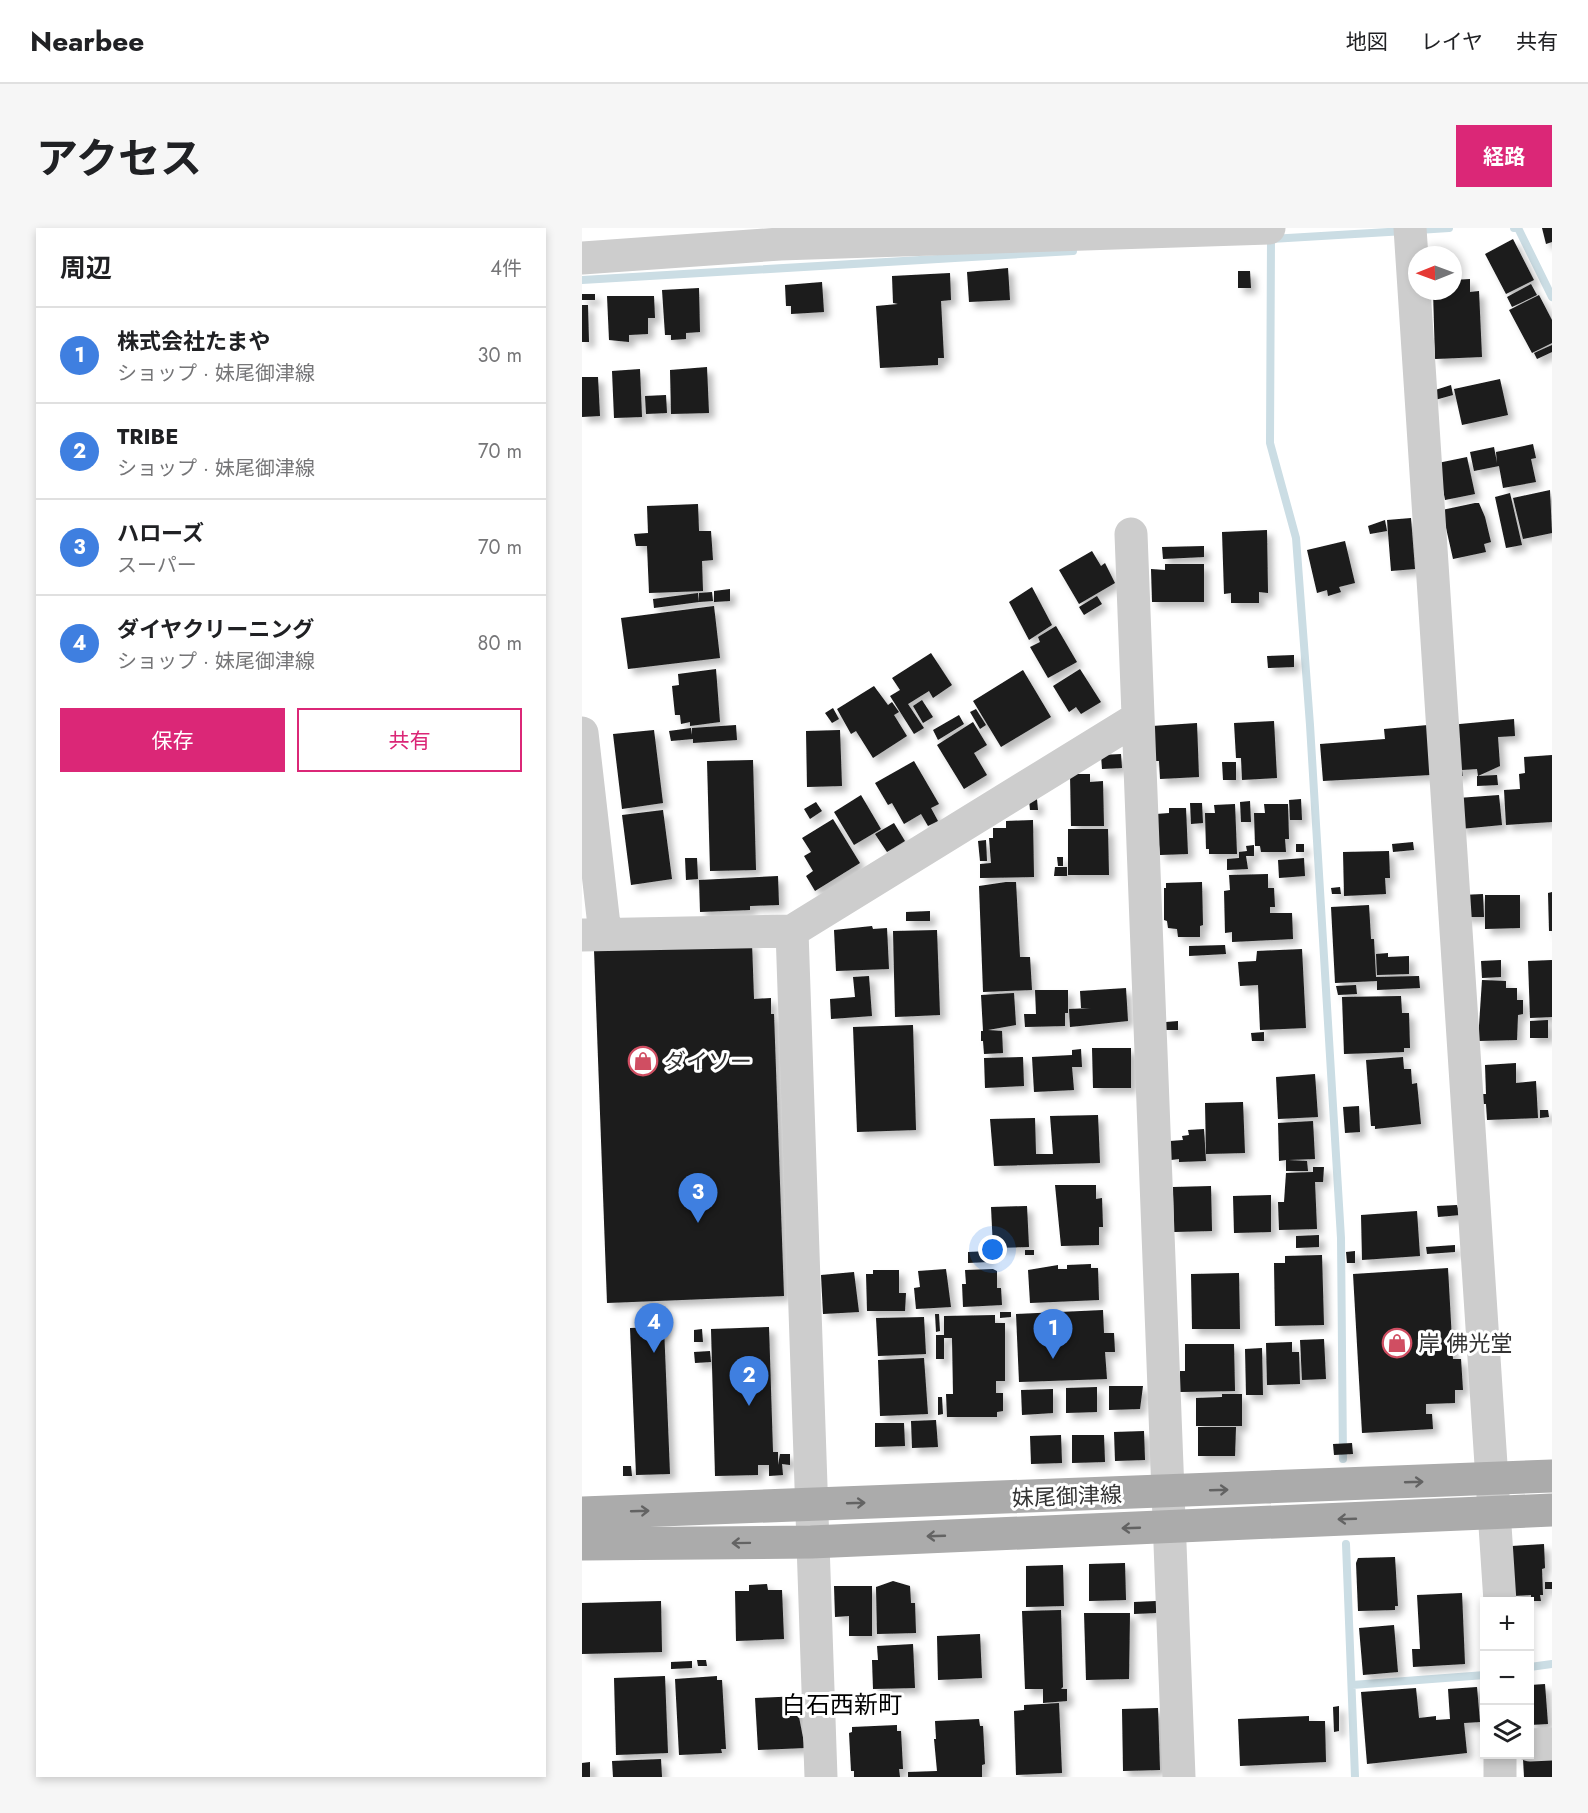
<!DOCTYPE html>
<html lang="ja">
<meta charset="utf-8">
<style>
:root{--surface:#fff;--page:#f6f6f6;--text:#202124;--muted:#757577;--line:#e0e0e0;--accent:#db2777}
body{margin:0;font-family:Jost,"Noto Sans JP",sans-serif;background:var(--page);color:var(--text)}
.controls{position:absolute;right:18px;bottom:18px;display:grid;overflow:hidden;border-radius:0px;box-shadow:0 3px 9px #0003}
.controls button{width:54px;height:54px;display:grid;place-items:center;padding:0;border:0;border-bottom:2px solid var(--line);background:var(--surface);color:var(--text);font:30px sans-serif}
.compass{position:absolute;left:826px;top:18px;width:54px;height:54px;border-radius:50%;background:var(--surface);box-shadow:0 3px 9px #0003;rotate:269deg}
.you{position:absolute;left:411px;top:1022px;width:21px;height:21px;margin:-15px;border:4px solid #fff;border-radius:50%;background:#1a73e8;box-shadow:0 0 0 9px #1a73e833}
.badge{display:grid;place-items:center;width:39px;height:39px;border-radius:50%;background:var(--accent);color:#fff;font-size:20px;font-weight:700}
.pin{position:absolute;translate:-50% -50px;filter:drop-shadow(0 2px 3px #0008)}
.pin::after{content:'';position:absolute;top:32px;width:21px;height:18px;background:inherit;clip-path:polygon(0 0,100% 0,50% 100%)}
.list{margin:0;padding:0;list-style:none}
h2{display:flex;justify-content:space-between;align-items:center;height:78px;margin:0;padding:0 24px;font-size:26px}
h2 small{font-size:20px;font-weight:400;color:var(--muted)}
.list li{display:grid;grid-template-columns:39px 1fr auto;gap:18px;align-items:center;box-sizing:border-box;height:96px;padding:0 24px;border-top:2px solid var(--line)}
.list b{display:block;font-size:22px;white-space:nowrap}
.list p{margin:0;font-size:20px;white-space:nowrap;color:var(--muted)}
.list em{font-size:20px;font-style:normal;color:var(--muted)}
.actions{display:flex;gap:12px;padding:18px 24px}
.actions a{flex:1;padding:14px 0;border:2px solid var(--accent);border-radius:0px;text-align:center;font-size:21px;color:var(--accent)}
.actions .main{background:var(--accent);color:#fff}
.icon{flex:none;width:33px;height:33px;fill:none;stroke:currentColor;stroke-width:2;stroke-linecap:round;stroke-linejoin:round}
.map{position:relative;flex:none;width:970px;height:1549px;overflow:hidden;border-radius:0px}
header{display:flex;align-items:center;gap:36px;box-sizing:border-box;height:84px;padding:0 30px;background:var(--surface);border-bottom:2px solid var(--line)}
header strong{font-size:28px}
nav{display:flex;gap:33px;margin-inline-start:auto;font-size:21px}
.intro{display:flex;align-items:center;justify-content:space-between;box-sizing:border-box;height:144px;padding:0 36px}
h1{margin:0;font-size:42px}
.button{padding:15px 27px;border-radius:0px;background:var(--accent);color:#fff;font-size:21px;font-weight:700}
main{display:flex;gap:36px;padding:0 36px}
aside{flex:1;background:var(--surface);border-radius:0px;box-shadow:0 3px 9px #0003}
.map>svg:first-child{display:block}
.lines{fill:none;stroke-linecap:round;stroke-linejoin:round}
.stream{stroke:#cbdde4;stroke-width:8}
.building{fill:#1a1a1a;filter:url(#shadow)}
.minor{stroke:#cdcdcd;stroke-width:33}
.primary{stroke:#ababab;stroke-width:33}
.oneway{stroke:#636363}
.labels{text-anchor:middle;stroke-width:6;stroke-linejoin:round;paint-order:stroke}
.poi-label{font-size:22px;fill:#333;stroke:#fff;text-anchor:start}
.street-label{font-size:22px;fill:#333;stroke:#fff}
.neighbourhood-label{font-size:24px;fill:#000;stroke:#fff}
</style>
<header>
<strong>Nearbee</strong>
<nav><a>地図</a><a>レイヤ</a><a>共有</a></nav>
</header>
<div class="intro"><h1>アクセス</h1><a class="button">経路</a></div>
<main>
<aside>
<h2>周辺<small>4件</small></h2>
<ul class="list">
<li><span class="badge" style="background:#3f7fe0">1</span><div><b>株式会社たまや</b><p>ショップ · 妹尾御津線</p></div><em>30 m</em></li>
<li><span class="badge" style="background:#3f7fe0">2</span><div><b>TRIBE</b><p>ショップ · 妹尾御津線</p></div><em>70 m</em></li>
<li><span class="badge" style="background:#3f7fe0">3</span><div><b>ハローズ</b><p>スーパー</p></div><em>70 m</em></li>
<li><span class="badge" style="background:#3f7fe0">4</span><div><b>ダイヤクリーニング</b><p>ショップ · 妹尾御津線</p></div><em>80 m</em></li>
</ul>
<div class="actions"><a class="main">保存</a><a>共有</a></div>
</aside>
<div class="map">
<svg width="970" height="1549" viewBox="0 0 970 1549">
<defs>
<filter id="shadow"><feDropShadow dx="5.5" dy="5.5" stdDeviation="3" flood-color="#0004"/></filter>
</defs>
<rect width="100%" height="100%" fill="#fff"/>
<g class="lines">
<path class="stream" d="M932 0H936L970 69
M836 2 867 0
M689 11 688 215 714 310 728 497 759 1010 761 1231
M689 11 823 3
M0 52 491 23
M764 1316 773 1549
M948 1439 970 1436
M770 1457 903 1447"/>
</g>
<path class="building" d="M960 0H970V14L964 16Z
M931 11 952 52 924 66 903 26Z
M426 40 428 72 387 74 385 44Z
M656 43H668L669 60H656Z
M368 45 369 72 359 73 362 130H356V137L298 140 294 78 316 76 311 75 310 48Z
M888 51V64L897 63 900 129 853 131 851 63H871V52Z
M240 54 242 84 209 86V78H204L203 57Z
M949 56 955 67 930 79 925 69Z
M117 60 118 104 104 105V111L89 112V107H83L80 62Z
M0 66H13V72H0Z
M957 67 970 92V115L950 125 927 82Z
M25 68H72L73 90H66V106L47 107V114L27 112Z
M0 77H6L7 114H0Z
M970 117V124L955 131 952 125Z
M125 139 127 185 89 186 88 142Z
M58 141 60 189 32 190 30 143Z
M0 149H16L18 188 0 189Z
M918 151 926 187 880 197 872 161Z
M869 157 871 167 853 172 850 163Z
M84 167 85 185 64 186 63 168Z
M951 216 954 230 949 231 954 254 921 260 917 238 892 243 888 224 912 219 915 235 914 224Z
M885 229 893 266 863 272 856 235Z
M968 262 970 305 941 311 931 270Z
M928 265 940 317 924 320 913 269Z
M893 275H897L903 289 909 314 902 316 904 324 871 331 860 282Z
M116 276 117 303H129L131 332 120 333 121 363 67 365 65 318H54L52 306 66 305 65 278Z
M829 290 833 341 809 343 805 292Z
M803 292 805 303 788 306 786 298Z
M685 302 686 365 677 364V375H649V365L642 366 640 304Z
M763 313 773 355 757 359 759 364 746 368 745 362 735 365 725 322Z
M622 318V329L581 331 580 319Z
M510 323 519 338 523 335 533 355 497 376 477 342Z
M583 336H622V374H570L569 341 583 342Z
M450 359 470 397 447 412 427 374Z
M148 361V373L132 374V363Z
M130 364 131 373 117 374V365Z
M116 365 117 374 72 380 71 371Z
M515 368 520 376 502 387 497 379Z
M132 378 138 430 46 441 39 390Z
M474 398 495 434 466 450 448 419 458 414 456 409Z
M349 425 370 457 351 470 347 463 326 476 342 500 332 506 308 468 318 462 310 450Z
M712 427V439L686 440 685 428Z
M134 441 138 494 108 498V494L99 496 98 487H93L90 458 97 457 96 446Z
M498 441 519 474 499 486 494 479 487 484 471 458Z
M441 442 469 489 419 519 391 473Z
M292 458 306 477 310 474 317 484 312 487 325 508 291 530 274 503 269 506 255 481Z
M340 472 351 489 341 495 331 478Z
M251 480 257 491 250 495 243 485Z
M394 481 404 497 398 501 388 484Z
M377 487 382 496 356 512 351 502Z
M932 491 933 508 916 509 918 538 896 548 895 541 880 542 881 548H872L867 497Z
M692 493 695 550 660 552 659 530H654L652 495Z
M391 494 405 517 392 525 405 547 382 561 355 517Z
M615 495 617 549 578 551 577 533H571L570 498Z
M154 497 155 512 111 515V511L89 513 87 503 109 500 110 507V500Z
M846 497 848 547 741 553 738 516 803 511 802 501Z
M72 502 81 575 40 581 31 506Z
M258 502 260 558 225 559 224 503Z
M539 526 540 540 520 541 519 527Z
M970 527V594L924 597 922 562 938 561 937 546 943 545 942 529Z
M171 532 174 642 128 643 125 533Z
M332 533 357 576 349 580 356 593 346 598 339 586 322 596 310 575 306 577 293 555Z
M640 534H654V552H641Z
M488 546H508V554L521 553 522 598H489Z
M915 547 916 557 895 558V548Z
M279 567 299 601 272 617 252 584Z
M917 567 920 597 878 601 876 570Z
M455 571 456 582H448L447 572Z
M719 571 720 592H708L707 572Z
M668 573 669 594H659L658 574Z
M234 574 240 583 228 591 222 581Z
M608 575H620L621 595 609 596Z
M653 576 655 626H627V621H624L623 585H633L632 577Z
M682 576H706L707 611H703L704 624H679L678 618H673L672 585H683Z
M587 580H604L606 626 578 627 574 586 587 585Z
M81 582 90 651 49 657 40 587Z
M251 591 278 635 233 663 224 648 231 643 222 628 229 624 220 610Z
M451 592 452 649 398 650V636L409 635 407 610H411V600H424V593Z
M312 595 323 613 305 624 293 606Z
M486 601H526L527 647H486Z
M404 612 405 633H398L396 613Z
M831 614 832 622 811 624 810 616Z
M714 616H722V624H714Z
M672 617V628H664L666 641 645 642V631L657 630V624L665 623 664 618Z
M807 623 808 650H803L804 666 762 668 761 624Z
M475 629H481V638H476Z
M103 630H115L116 651 104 652Z
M722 630 723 648 697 650 696 632Z
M473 639H485V648H472Z
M686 646V660H692L693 679H688V685H710L711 711 650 714V704L643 705 642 663 648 662 647 647Z
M196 648 197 677 168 678V682L118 684 117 652Z
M424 654H434L438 729H448L450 762 401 764 397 658Z
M620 654 621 697 618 698V709H596L595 701 586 700 585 693 582 692V660H584V655Z
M758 659 759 666H750L749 660Z
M970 664V703H967L966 665Z
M901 666 902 689H881L880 667Z
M903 667H938V700L903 701Z
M787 677 789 711H792L794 749 837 748 838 760 795 762V753L753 755 749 679Z
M348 683V693H324V684Z
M290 698 291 701 305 700 307 741 254 743 252 702Z
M355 702 358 787 313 789 311 703Z
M170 715 172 771 189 770V786H192L202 1068 25 1075 12 722Z
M643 717 644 726 607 728V718Z
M720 721 724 800 678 802 676 757 658 758 656 734 674 733 675 723Z
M806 725V729L827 728V746L795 747 794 726Z
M919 732V749L900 750 899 733Z
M970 732V789L948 790 946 733Z
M287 748 290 788 249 791 248 771 273 769 271 749Z
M900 752 924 753V760H935V772H941V786L936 787 935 812 896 813Z
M774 757 775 766 756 767 754 758Z
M544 760 546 793 488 799 487 781 509 780H499L498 763Z
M453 762H486V785H483V798L443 799 442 786H454Z
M432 765 434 797 406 802 420 803 421 825 402 826 401 813H399V803H401L399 767Z
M819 768 820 785H827L828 820H822V824L762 826 760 769Z
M966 792V810H948V793Z
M596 793V802H584V794Z
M331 797 334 902 275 904 271 799Z
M682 804V813H670L669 805Z
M510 820H549V860H511Z
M499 821 500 839H490L492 862 452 864 450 829 490 827V822Z
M441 829 442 858 403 860 402 830Z
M821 829 822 841H829L830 856 835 855 839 896 793 901V898H789L784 832Z
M934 835V855L954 853 956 890 905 892 904 876H900V866H904L903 837Z
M733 846 736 889 696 891 694 849Z
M661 874 663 925 624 926 623 875Z
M777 878 778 904 763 905 761 879Z
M958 882H966L967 889 958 890Z
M516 887 518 935 412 938 408 891 453 890 454 926H471L468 888Z
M731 893 733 931 706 932 725 933 726 943H704V932L697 933 696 895Z
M622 901 624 933 597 934V931L589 932 588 913 601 912 600 908 607 907 606 902Z
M731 939H742L741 954H733L735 1001 697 1002 696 974H702L704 945 731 944Z
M473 957H514V971L520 970 521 999H517V1017L479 1018Z
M629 958 630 1003 592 1004 591 959Z
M689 967V1004L652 1005 651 968Z
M875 977 878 987 856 989 855 978Z
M445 978 447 1019 411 1020 409 979Z
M835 983 838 1028 780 1032 779 987Z
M737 1007V1019L714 1020V1008Z
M873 1017V1024L845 1026 844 1019Z
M443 1022H452V1027H443Z
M406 1023 407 1034 386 1035V1024Z
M773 1023V1035H765L764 1024Z
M740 1027 742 1097 693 1098 692 1035H703V1028Z
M509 1036V1040H516L517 1072 448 1075 446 1042 476 1037V1041H485V1037Z
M866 1040 871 1131H879L881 1162H873V1175L844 1176V1186H850L851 1201 780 1205 771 1046Z
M364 1041 369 1079 334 1081 332 1060 338 1059 336 1043Z
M411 1041 415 1043V1060H419L420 1077 381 1079 380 1056H384L383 1042Z
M291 1042H317V1065H324L323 1083H285L284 1046H291Z
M272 1044 277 1084 241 1086 239 1047Z
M657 1045 658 1101H610L609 1046Z
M521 1082 522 1105H532L533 1124H523L525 1151 437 1154 434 1086Z
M418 1084H429V1089L418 1090Z
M353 1086H357L358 1103 354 1104Z
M413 1087V1095H423V1153H414V1165H421V1183L415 1184V1189H365L364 1166H371L370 1110H362V1131H354V1107H362V1088Z
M342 1089 344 1126 296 1128 294 1090Z
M82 1099 88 1246 54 1247 48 1100Z
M187 1099 191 1224H196V1237L198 1226H208V1237L200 1236 201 1247 187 1248V1237H176V1247L133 1248 129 1101Z
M120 1101 121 1114H112V1102Z
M742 1111 744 1151 720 1152 718 1112Z
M710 1114V1124H717L718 1156 685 1157 684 1115Z
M603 1116H652L653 1163 598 1164V1143H603Z
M680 1120 681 1167H664L663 1121Z
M128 1123 129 1134 113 1135 112 1124Z
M342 1130 346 1186 298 1188 296 1132Z
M527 1158H561L558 1181 527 1182Z
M515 1159V1184L484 1185V1160Z
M471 1161V1185L440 1187 439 1162Z
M640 1166H660V1198H614V1170L640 1169Z
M356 1169H360L361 1186 356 1187Z
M354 1192 356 1219 330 1220 329 1193Z
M293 1195H322L323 1218 293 1219Z
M616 1199H654L653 1228H616Z
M562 1203 563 1232 533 1233 532 1204Z
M479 1207 480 1235 449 1236 448 1208Z
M490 1207H522L523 1234 490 1235Z
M770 1215 771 1226 752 1227 751 1216Z
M41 1238H49L50 1248H41Z
M962 1316 963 1340 960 1341 961 1367H958L959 1373H949V1367L932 1368 930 1318Z
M813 1329 816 1378H813V1382L776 1383 774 1335 776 1330Z
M543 1335 544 1372 507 1373V1336Z
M481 1337 482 1378 444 1379V1338Z
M311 1353 328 1358 329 1375H333L334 1405 295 1406 294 1359Z
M963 1354H970V1361H963Z
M185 1356 186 1362H200L202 1411 154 1413 153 1363H167V1357Z
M252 1358H290V1408H267V1388L253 1389Z
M880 1365 883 1436 831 1439 830 1421H838L835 1367Z
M79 1373 80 1424 0 1426V1375Z
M574 1373V1385L552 1386V1374Z
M479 1382 481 1459 479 1461H485V1473L461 1475V1461H443L440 1383Z
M502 1385H548L547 1451 504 1452Z
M812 1397 816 1444 781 1447 777 1400Z
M398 1406 400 1450 356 1452 355 1408Z
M331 1416 333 1460 291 1461 290 1432H296L295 1418Z
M115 1432H124L125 1438H116Z
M110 1433V1440L89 1441V1434Z
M83 1448 86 1525 34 1527 32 1450Z
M135 1448V1452H140L144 1521H139L140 1525 97 1527 93 1451Z
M963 1456 966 1496 948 1497V1457Z
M895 1459 898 1494 882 1495 885 1525 785 1536 779 1464 834 1460 837 1490 854 1488V1492L868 1491 866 1461Z
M220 1468 221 1489H217L223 1520 176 1522 173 1470Z
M477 1475 480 1545 434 1547 432 1483 442 1482V1477Z
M757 1478V1503L752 1504 751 1479Z
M576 1480 578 1542 541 1543 540 1481Z
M727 1488V1493H743L744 1534 658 1538 656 1491Z
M397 1491 398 1498H401L403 1536 400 1537V1549H326V1544L355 1543 352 1511H354L353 1493Z
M315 1497V1503H319L321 1541H317L318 1549H272V1543H269L267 1505 270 1504V1499Z
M970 1530V1549H942L941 1531Z
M79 1531 80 1549H31L30 1533Z
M8 1534V1549H0V1535Z"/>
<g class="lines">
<path class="minor" d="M828 0 918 1374
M0 30 198 16 687 0
M549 306 597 1549
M0 505 23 706
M210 703 239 1549
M0 707 210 703 554 491
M948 1517 970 1516
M918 1549V1526"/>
<path class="primary" d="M0 1285 970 1248
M0 1316 229 1314 970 1282"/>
</g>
<defs><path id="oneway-shaft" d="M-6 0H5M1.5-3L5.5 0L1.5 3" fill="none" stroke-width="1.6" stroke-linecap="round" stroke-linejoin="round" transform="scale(1.5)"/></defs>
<g class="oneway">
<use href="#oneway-shaft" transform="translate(832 1254) rotate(-2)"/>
<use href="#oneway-shaft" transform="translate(637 1262) rotate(-2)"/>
<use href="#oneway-shaft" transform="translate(274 1275) rotate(-2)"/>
<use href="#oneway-shaft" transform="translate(58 1283) rotate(-2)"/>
<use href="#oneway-shaft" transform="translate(765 1291) rotate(178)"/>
<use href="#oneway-shaft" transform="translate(549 1300) rotate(178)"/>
<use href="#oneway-shaft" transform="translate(354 1308) rotate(178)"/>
<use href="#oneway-shaft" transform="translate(159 1315) rotate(179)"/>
</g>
<defs>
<g id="shop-ring" transform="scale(1.5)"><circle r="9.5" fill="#fff" stroke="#d04e62" stroke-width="1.5"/><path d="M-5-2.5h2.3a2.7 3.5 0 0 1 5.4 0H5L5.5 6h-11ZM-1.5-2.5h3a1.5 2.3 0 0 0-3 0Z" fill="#d04e62"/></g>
</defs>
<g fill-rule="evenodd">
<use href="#shop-ring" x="61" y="833"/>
<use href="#shop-ring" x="815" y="1115"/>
</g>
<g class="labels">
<g class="poi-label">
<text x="82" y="841">ダイソー</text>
<text x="836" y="1123">岸 佛光堂</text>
</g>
<g class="street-label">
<text transform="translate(485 1268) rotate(-2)" y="8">妹尾御津線</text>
</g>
<g class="neighbourhood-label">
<text x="260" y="1485">白石西新町</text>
</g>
</g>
</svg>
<div class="controls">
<button>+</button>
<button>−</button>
<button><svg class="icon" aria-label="layers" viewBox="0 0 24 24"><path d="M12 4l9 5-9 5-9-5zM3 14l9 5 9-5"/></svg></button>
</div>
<svg class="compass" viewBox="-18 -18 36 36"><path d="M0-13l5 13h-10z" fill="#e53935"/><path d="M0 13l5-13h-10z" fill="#757577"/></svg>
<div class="you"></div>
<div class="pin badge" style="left:471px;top:1131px;background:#3f7fe0">1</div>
<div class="pin badge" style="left:167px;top:1178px;background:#3f7fe0">2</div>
<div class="pin badge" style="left:116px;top:995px;background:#3f7fe0">3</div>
<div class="pin badge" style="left:72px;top:1125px;background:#3f7fe0">4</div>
</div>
</main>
